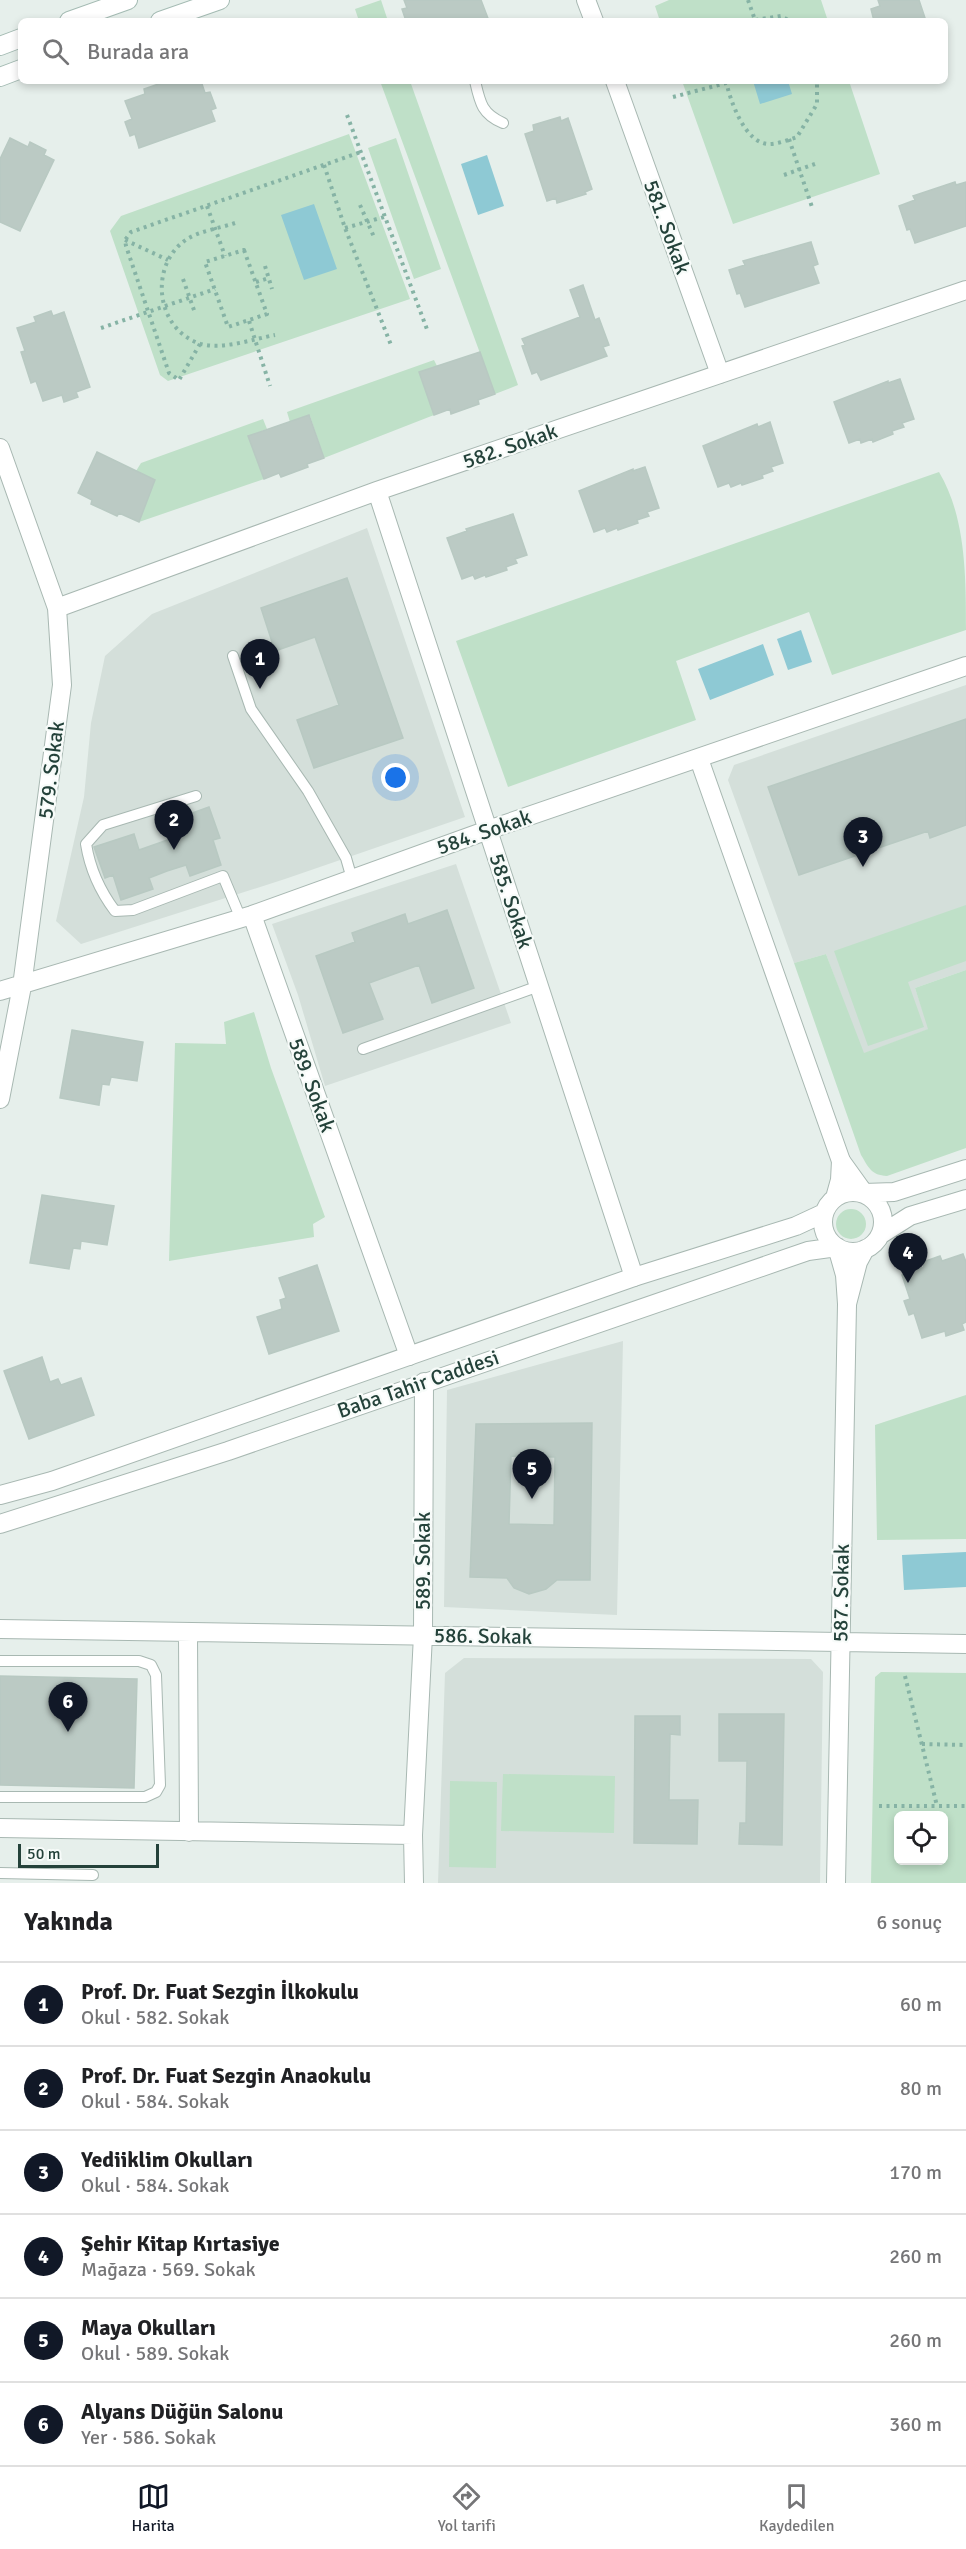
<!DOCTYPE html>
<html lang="tr">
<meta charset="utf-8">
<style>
:root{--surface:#fff;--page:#f2f2f2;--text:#202124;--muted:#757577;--line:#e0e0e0;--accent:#111827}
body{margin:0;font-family:Signika,sans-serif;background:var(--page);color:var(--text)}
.controls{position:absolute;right:18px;bottom:18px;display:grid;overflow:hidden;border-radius:9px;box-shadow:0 3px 9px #0003}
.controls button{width:54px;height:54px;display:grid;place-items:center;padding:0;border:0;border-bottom:2px solid var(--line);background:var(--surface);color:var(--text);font:30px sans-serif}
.scale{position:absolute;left:18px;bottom:15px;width:141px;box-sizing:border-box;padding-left:6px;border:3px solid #24423a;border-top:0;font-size:16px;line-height:21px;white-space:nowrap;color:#24423a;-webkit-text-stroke:4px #f7fbf9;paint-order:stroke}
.you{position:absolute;left:396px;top:778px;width:21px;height:21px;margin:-15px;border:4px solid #fff;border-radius:50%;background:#1a73e8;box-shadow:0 0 0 9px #1a73e833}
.badge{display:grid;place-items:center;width:39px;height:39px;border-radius:50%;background:var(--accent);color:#fff;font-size:20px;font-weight:700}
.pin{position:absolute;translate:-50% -50px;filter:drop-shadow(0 2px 3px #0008)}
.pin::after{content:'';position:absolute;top:32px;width:21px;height:18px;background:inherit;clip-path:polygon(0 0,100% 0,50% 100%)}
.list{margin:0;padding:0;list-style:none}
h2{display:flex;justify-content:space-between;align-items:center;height:78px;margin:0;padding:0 24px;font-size:26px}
h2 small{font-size:20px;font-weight:400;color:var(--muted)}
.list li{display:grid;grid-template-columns:39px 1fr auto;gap:18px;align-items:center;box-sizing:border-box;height:84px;padding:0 24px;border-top:2px solid var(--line)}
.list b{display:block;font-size:22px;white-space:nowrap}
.list p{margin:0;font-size:20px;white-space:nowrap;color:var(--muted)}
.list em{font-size:20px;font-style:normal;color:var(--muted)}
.icon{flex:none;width:33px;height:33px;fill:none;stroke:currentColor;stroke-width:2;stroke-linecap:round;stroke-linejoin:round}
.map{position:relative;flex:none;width:966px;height:1883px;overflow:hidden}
.search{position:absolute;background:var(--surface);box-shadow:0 3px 9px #0003;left:18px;right:18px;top:18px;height:66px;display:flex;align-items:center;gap:15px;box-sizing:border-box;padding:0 21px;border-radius:9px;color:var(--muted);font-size:22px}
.sheet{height:582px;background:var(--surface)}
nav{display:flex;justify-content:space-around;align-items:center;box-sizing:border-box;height:84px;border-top:2px solid var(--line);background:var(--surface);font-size:16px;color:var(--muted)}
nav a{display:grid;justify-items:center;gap:3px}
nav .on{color:var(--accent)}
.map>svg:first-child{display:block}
.built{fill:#d4dfda}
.green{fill:#bfe0c8;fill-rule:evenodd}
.water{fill:#8ec9d4}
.building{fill:#bbcac4;stroke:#b8c9c2;stroke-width:1.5;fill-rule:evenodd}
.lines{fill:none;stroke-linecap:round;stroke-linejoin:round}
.service-casing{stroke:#a8b8b2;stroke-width:12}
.minor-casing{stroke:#a8b8b2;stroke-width:20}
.tertiary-casing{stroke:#a8b8b2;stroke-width:20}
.secondary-casing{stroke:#a4bbb3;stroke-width:20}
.path{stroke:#86b3a5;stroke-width:4;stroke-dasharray:3 4.5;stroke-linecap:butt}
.service{stroke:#fff;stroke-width:10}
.minor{stroke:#fff;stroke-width:18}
.tertiary{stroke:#fff;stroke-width:18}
.secondary{stroke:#fff;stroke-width:18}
.labels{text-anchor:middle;stroke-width:4.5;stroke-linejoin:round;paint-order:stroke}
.street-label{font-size:21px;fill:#24423a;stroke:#f7fbf9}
</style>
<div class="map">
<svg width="966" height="1883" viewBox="0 0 966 1883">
<rect width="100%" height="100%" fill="#e6efeb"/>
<path class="built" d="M367 528 465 817 285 879 81 944 56 921 84 797 91 723 105 656 152 614Z
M966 685V970L915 988 929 1029 863 1054 826 954 794 963 728 780 734 765Z
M456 864 511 1023 325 1086 298 995 272 924Z
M623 1341 617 1615 444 1607 447 1390Z
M464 1658 811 1659 823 1672 820 1883H438L445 1673Z"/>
<path class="green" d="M381 0 388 21H359L355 9Z
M669 0H821L828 21H660L655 6Z
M380 81H410L518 385 495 394Z
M682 81H849L880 174 733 224Z
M349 134 410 299 168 381 160 375 110 231 121 216Z
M396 138 441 269 414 279 368 148Z
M434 360 437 366 419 372 434 415 324 458 310 416 290 422 287 412Z
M263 419 267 429 249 436 264 479 139 522 136 471 141 463Z
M939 472C966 517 966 577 966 630L832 675 809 612 676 661 696 720 508 787 456 641Z
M966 905V961L908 982 924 1027 868 1046 834 951Z
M826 954 864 1053 928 1029 915 988 966 970V1148L887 1176C871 1175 869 1168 861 1155L794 963Z
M254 1012 271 1068 325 1217 313 1224 314 1237 169 1261 175 1043 226 1044 224 1022Z
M836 1224a15 15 0 1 1 30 0a15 15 0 1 1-30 0Z
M966 1395V1539L877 1540 875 1425Z
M881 1672 966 1673V1883H871L875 1677ZM898 1816H944V1860H898Z
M503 1774 615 1776 614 1833 501 1831Z
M450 1781 497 1782 496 1868 449 1867Z"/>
<path class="water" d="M753 81H788L792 94 760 104Z
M487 155 504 206 478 215 461 164Z
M314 204 337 269 304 280 281 215Z
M801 630 812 662 788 670 777 639Z
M763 644 774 675 710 700 698 669Z
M966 1552V1587L904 1590 902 1555Z"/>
<path class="building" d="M404 0H481L489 21H406L402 9 407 8Z
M878 0H919L926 21H874L871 9 880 6Z
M167 81H201L205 93 210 92 216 108 211 110 215 121 139 148 135 134 130 136 125 122 132 119 125 101 145 94 144 89Z
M560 117 561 121 568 118 592 189 585 192 586 194 557 203 556 198 547 201 525 134 534 131 533 125Z
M10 138 28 147 30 142 46 150 44 155 54 160 20 231 0 222V159Z
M955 182 956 185 966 182V226L915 243 910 229 907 230 899 206 915 200 913 196Z
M811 242 818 264 813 266 819 283 745 307 740 293 737 294 729 270 745 265 743 261Z
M583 285 595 320 599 318 609 345 603 347 607 356 541 380 537 372 532 374 522 346 525 345 522 339 580 317 570 290Z
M51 311 53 316 64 312 90 387 76 392 78 397 64 402 62 395 43 401 36 381 31 383 21 352 25 351 17 328 36 322 34 317Z
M480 352 495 394 478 400 479 404 451 414 450 409 434 415 419 372Z
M900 379 914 419 902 423 904 427 892 431 893 434 873 442 872 439 861 443 860 439 849 443 834 402 888 381V383Z
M309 415 324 458 307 464 308 467 281 477 279 473 264 479 248 436Z
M770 422 783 463 771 467 773 471 762 475 763 478 742 485 741 483 731 487 729 483 718 487 703 446 757 424 758 427Z
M97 452 155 480 139 522 119 513 117 516 91 504 92 500 78 493Z
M645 467 659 508 647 512 649 516 637 520 638 523 618 530 617 528 607 532 605 528 594 532 579 491 633 469V471Z
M513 514 527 555 515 559 517 563 506 567 507 570 486 577 485 575 475 579 473 575 462 579 447 538 467 531 466 529Z
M347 578 403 738 314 768 297 720 339 705 315 637 275 651 261 608Z
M966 719V825L930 838 928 831 799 875 768 787Z
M209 807 220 838 213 840 221 865 190 876 186 865 167 871 149 878 153 889 121 900 113 875 105 878 94 847 134 834 139 850 176 837 170 821Z
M447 910 474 988 432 1003 419 965 369 983 383 1019 343 1033 316 956 355 942 352 933 405 914 408 924Z
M72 1030 143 1042 137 1081 111 1077 109 1085 102 1084 99 1105 60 1098Z
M42 1195 114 1206 107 1245 81 1241 80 1249 73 1248 69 1269 30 1263Z
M963 1254 966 1262V1322L962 1324 964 1330 946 1336 945 1331 922 1338 914 1313 909 1315 904 1301 910 1299 902 1275 924 1267 923 1262 940 1256 942 1261Z
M317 1265 339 1331 269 1354 257 1317 282 1309 280 1300 286 1298 279 1278Z
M42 1357 50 1382 58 1379 61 1385 81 1378 94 1415 29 1439 4 1371Z
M592 1423 590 1580H557L546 1589 529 1594 514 1588 507 1578 470 1577 476 1424ZM511 1456 555 1457 554 1525 509 1524Z
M0 1676 137 1679 134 1788 0 1785Z
M719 1714H784L782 1845 739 1844 740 1823H746L747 1761H719Z
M635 1716H680V1735L670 1734 669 1800H698L697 1844 634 1843Z"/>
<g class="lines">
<g class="service-casing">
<path id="service" d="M475 81C480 103 482 114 503 123
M233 656 251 709 308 791 346 858 352 879
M196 796 103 825 86 844C90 869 100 891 115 911L133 910 223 876 241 919
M363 1049 539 986
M0 1661H139L151 1665 156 1675 160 1785 156 1792 145 1797H0
M0 1873 93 1875"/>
</g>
<g class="minor-casing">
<path id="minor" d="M586 0 594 21
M615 81 720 374
M0 448 57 608 62 685 22 986 0 1099
M377 491 634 1277
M57 608 377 491 966 290
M699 759 841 1161
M252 915 409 1356
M0 991 252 915 488 830 966 666
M0 1629 966 1644
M188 1633 189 1832
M0 1828 413 1835
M414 1883 413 1835 423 1635 424 1382
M836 1883 847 1304"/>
</g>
<g class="tertiary-casing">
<path id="tertiary" d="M823 1222a30 30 0 1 1 60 0a30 30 0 1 1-60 0Z
M835 1198 840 1180 841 1161 864 1193 894 1192 966 1169
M880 1235 910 1216 966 1199
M0 1495 52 1481 634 1277 796 1226 824 1213
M0 1524 228 1451 808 1251 837 1247 845 1275 847 1304 858 1262 865 1249"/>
</g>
<g class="secondary-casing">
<path id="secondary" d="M69 21 128 0
M160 21 220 0
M0 46 21 38
M0 77 21 69"/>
</g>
<path class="path" d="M748 0 755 20
M748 21 781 16 790 21
M726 81C730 100 745 144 769 144 778 144 788 140 797 137L817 104V81
M673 97 734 81
M347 115 428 332
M789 139 813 210
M324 165 345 228 391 345
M784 175 815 164
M360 205 374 237
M207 206 225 256
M235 223C220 228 200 231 187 239 149 264 155 327 198 343 220 351 253 339 275 335
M345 228 384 217
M125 240 168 260
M244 250 267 314 228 327 205 262Z
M265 266 272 289
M183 279 195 313
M256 282 269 278
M249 321 270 386
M101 328 215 289
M200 344 179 380 169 373 126 246 125 240 131 232 361 152
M905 1676 937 1806
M922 1744 966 1745
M879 1806H966"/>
<use href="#service" class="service"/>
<use href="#minor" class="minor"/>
<use href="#tertiary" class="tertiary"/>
<use href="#secondary" class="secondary"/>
</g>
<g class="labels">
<g class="street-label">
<text transform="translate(667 227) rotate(70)" y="7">581. Sokak</text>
<text transform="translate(510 446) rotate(-19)" y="7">582. Sokak</text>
<text transform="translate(51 770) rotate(-83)" y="7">579. Sokak</text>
<text transform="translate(484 832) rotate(-19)" y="7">584. Sokak</text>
<text transform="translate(511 901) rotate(72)" y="7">585. Sokak</text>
<text transform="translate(312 1085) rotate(70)" y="7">589. Sokak</text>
<text transform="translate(418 1384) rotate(-19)" y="7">Baba Tahir Caddesi</text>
<text transform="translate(423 1561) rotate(-90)" y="7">589. Sokak</text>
<text transform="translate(841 1593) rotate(-89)" y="7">587. Sokak</text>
<text transform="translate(483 1636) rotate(1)" y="7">586. Sokak</text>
</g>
</g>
</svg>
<div class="controls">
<button><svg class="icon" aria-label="locate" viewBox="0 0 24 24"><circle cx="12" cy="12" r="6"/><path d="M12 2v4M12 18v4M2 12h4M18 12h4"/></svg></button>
</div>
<div class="scale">50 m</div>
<div class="you"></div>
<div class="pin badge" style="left:260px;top:689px">1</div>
<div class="pin badge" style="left:174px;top:850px">2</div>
<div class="pin badge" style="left:863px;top:867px">3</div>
<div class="pin badge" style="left:908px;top:1283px">4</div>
<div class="pin badge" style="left:532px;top:1499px">5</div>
<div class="pin badge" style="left:68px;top:1732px">6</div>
<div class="search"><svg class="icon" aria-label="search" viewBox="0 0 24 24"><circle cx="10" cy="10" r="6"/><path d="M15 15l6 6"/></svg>Burada ara</div>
</div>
<section class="sheet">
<h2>Yakında<small>6 sonuç</small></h2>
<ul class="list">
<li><span class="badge">1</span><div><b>Prof. Dr. Fuat Sezgin İlkokulu</b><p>Okul · 582. Sokak</p></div><em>60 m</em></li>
<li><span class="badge">2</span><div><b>Prof. Dr. Fuat Sezgin Anaokulu</b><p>Okul · 584. Sokak</p></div><em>80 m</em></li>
<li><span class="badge">3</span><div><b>Yediiklim Okulları</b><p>Okul · 584. Sokak</p></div><em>170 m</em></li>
<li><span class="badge">4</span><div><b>Şehir Kitap Kırtasiye</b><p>Mağaza · 569. Sokak</p></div><em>260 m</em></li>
<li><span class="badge">5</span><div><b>Maya Okulları</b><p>Okul · 589. Sokak</p></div><em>260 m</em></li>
<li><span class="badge">6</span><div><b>Alyans Düğün Salonu</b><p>Yer · 586. Sokak</p></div><em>360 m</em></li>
</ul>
</section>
<nav>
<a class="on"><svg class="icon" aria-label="map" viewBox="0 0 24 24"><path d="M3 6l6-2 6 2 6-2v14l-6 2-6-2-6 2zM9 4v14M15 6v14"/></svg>Harita</a>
<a><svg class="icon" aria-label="directions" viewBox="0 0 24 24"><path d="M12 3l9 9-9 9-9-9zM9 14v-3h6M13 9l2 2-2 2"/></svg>Yol tarifi</a>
<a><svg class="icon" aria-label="saved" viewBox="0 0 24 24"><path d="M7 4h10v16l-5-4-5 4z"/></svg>Kaydedilen</a>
</nav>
